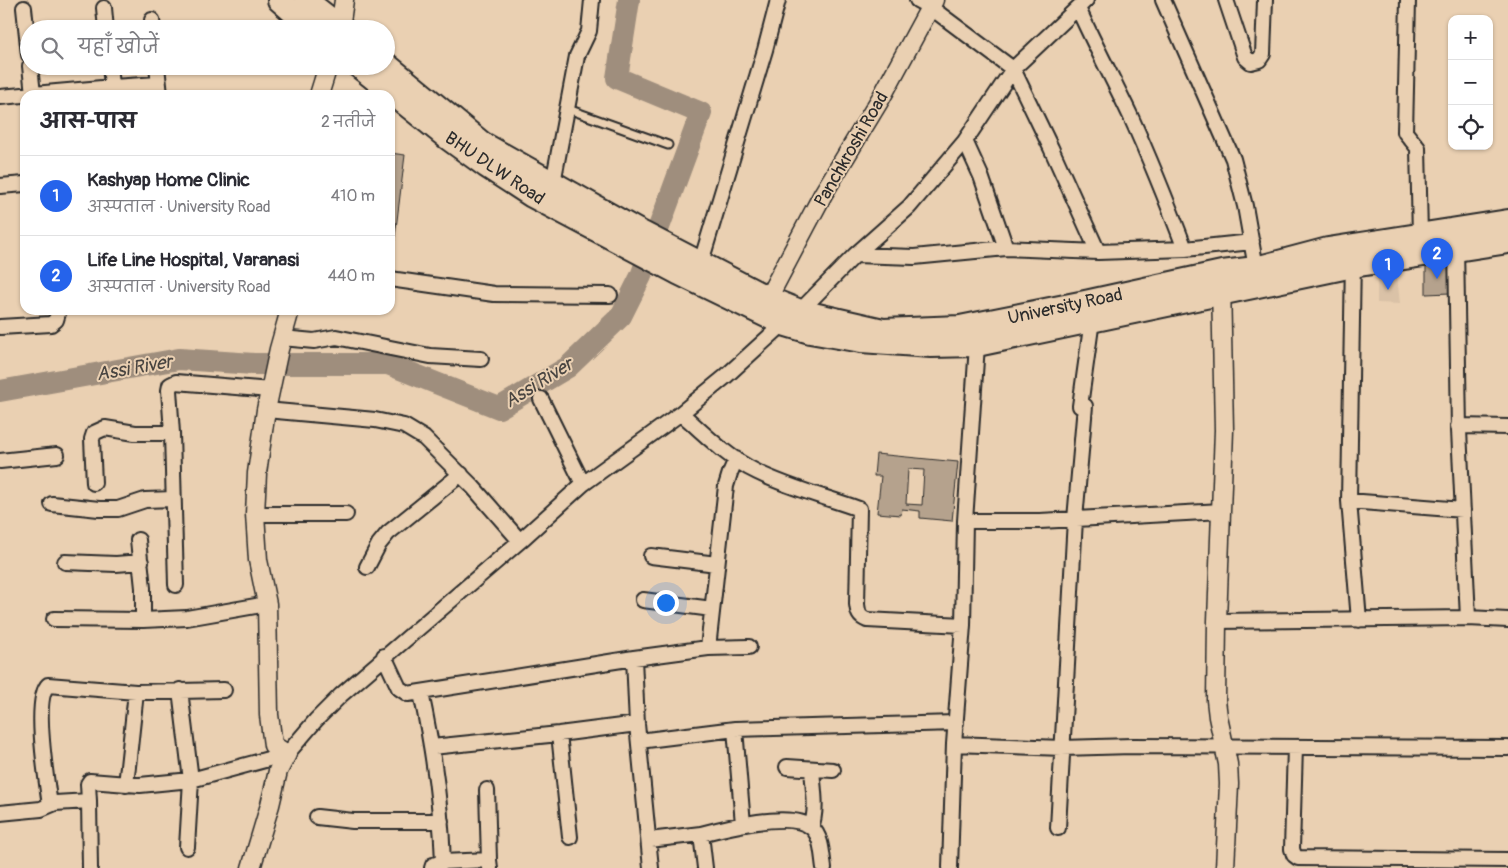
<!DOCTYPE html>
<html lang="hi">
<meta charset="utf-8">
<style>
:root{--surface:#fff;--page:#f2f2f3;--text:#2b2b33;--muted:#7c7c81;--line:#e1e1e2;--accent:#2563eb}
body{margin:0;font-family:Pangolin,"Playpen Sans Deva",sans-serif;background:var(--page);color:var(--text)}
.controls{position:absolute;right:15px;top:15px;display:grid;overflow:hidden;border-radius:10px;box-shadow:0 1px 4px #0004}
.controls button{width:45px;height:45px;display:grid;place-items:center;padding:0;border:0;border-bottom:1px solid var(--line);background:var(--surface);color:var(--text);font:25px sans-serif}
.you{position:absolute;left:665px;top:602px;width:18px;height:18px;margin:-12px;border:4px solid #fff;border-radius:50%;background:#1a73e8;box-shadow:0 0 0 8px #1a73e833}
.badge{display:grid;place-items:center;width:32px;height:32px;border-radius:50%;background:var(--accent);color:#fff;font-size:16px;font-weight:700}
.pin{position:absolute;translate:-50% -41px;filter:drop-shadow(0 1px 2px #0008)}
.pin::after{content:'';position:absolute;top:26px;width:18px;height:15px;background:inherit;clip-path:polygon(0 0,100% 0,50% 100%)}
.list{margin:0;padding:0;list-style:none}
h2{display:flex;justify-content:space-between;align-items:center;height:65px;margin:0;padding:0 20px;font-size:21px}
h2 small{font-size:16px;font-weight:400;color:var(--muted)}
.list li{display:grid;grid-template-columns:32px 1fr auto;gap:15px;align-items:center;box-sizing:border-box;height:80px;padding:0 20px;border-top:1px solid var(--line)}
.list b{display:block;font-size:19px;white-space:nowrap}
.list p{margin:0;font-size:16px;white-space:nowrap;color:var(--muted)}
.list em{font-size:16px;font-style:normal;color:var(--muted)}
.icon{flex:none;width:28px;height:28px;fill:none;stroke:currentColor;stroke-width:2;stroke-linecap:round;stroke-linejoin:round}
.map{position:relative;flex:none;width:1508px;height:868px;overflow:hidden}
.search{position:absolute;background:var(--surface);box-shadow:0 1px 4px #0004;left:20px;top:20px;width:375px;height:55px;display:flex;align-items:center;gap:12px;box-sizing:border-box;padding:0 18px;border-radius:28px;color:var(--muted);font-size:19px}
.panel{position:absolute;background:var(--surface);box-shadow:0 1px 4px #0004;left:20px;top:90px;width:375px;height:225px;border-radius:15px}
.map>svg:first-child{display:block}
.built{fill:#dac2a7}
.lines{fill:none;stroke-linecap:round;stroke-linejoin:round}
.river{stroke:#9f8e7d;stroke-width:22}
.building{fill:#b5a28d;stroke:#2b2b2b;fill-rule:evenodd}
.service-casing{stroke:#2b2b2b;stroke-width:11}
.minor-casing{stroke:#2b2b2b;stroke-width:18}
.tertiary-casing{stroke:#2b2b2b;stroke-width:21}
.primary-casing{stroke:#2b2b2b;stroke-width:26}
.service{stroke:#ead0b2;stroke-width:7}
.minor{stroke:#ead0b2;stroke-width:14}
.tertiary{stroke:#ead0b2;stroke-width:18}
.primary{stroke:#ead0b2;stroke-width:22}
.labels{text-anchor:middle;stroke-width:4;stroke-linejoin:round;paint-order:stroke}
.street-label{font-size:18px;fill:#2b2b2b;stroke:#ead0b2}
.water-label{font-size:19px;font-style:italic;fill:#484440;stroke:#ead0b2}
</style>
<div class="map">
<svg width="1508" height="868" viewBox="0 0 1508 868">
<rect width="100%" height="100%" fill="#ead0b2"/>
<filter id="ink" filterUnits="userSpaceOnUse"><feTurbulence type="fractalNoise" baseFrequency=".02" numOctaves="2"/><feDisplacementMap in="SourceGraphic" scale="10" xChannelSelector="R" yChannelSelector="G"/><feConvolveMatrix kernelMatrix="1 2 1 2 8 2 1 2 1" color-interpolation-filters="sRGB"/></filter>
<g filter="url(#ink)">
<path class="built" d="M1377 274 1397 276 1400 304 1377 303Z"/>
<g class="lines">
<path class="river" d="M0 391 179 359 254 364H388L499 408 568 367 621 316 641 276 701 113 617 78 629 0"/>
</g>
<path class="building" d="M390 153 405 155 393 253H390Z
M1450 258V293L1426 294V259Z
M876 454 958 462 952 521 920 518V511L902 509 901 515 877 513 881 476H874ZM908 469 924 470 922 505 906 504Z"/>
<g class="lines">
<g class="service-casing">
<path id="service" d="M568 109 668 145"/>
</g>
<g class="minor-casing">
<path id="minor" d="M917 0 930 7 1013 69 1051 148 1098 252
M1163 0 1233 159 1245 206 1256 268
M1226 0 1245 57 1251 62 1259 60 1263 54 1265 0
M1408 0 1405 132 1418 148 1420 235
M24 8 29 55
M104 8 106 29
M1078 8C1094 44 1113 79 1130 115 1150 159 1168 204 1185 249
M152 20 153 29
M30 66 33 94
M110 66 113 95
M157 66 160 95
M0 97 113 87 158 84
M965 141 981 176 1006 248
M553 183 577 56 589 31 592 0
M0 186 25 184
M1456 244 1459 430 1468 618
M855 255 914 257 1006 248 1098 252 1185 249 1252 242
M1353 258 1349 501 1359 620
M701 262 765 50 778 0
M390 279 494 294 610 295
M0 327 51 324 56 320 59 310
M282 338 314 341 336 337 430 356 481 359
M541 399 583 484
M1080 406 1092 320
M266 410 375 420 404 426 424 438 473 487 520 541
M681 413C704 434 728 458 757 472 789 488 826 497 859 509L857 604C858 613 859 617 867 620L963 625
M1458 426 1508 427
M0 461 57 455
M94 483 92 439 94 433 105 428 135 433H172
M1349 501 1463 510
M52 504 99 509H118L145 500 173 499
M255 514H346
M965 521H1040L1222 511
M138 540 143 588V620
M651 556 717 564
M65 562 116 564 141 562
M367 567 379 544 388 533 461 474
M176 585 172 433 169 390 170 385 176 382 270 390
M643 600 712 609
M54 619 143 620 187 618 267 604
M1217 621 1468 618 1508 620
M708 648 726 486 730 473 736 459
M384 656 399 688 408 694 634 658 708 648 749 647
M634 658 637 724 651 868
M180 690 191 780 187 847
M421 693C433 749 441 804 443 862L489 860 490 868
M735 729 956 723
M559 734 570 837
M639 741 735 729 743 824
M954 744 1062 748 1132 746 1508 748
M432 747 559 734 637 724
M1295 747 1292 849 1294 855 1298 858 1508 860
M787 767 833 770
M126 785 136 692
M487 790 489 860
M89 801 90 868
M50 805C47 784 33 699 48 685L136 692 224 690
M0 813 41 809 55 803 89 801 88 784 90 781 140 785 191 780 287 754 316 720 341 695 520 541 583 484 681 413 725 377 783 324 800 311 855 255 909 207 965 141 1013 69 1086 0
M317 817 353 821H441
M811 827C818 809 813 788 812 769
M1058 828 1075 519 1085 406
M701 834C724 828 793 810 812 828 822 837 822 855 824 868
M649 840 701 834 705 868
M432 868 433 865 443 862
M950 868 954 744 963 625 965 521 977 345"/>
</g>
<g class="tertiary-casing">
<path id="tertiary" d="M340 29 344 0
M319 95 328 66
M1221 283 1224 430 1217 621 1216 700 1218 717 1228 764 1229 784 1225 868
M768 298 823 194 881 98 934 0
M251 868 270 805 278 771 287 754 273 745 269 715 267 604 258 560 255 514 257 473 266 410 279 349 290 310"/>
</g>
<g class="primary-casing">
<path id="primary" d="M279 0 312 29
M306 0 343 29
M386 64 482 143 637 230 768 298 800 311 883 330 960 327 1085 302 1222 272 1256 268 1328 249 1508 221
M358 66 446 137 486 166 532 196 678 273 783 324 810 332 861 341 931 346 977 345 1353 266 1508 242"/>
</g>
<use href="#service" class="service"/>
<use href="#minor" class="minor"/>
<use href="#tertiary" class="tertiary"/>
<use href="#primary" class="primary"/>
</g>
</g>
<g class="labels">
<g class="street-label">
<text transform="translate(851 149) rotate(-60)" y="6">Panchkroshi Road</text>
<text transform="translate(495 168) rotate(34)" y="6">BHU DLW Road</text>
<text transform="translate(1065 306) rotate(-12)" y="6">University Road</text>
</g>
<g class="water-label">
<text transform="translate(134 367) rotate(-10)" y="7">Assi River</text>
<text transform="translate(538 382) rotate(-32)" y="7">Assi River</text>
</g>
</g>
</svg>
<div class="controls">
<button>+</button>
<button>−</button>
<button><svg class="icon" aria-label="locate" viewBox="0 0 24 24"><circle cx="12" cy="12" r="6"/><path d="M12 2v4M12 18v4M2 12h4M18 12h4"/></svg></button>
</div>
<div class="you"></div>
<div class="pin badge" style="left:1388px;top:290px">1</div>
<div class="pin badge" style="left:1437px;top:279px">2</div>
<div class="search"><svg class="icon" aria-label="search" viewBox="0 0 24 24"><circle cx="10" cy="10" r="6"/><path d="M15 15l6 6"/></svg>यहाँ खोजें</div>
<section class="panel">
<h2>आस-पास<small>2 नतीजे</small></h2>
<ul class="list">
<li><span class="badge">1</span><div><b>Kashyap Home Clinic</b><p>अस्पताल · University Road</p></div><em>410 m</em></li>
<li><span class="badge">2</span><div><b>Life Line Hospital, Varanasi</b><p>अस्पताल · University Road</p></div><em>440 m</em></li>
</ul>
</section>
</div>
